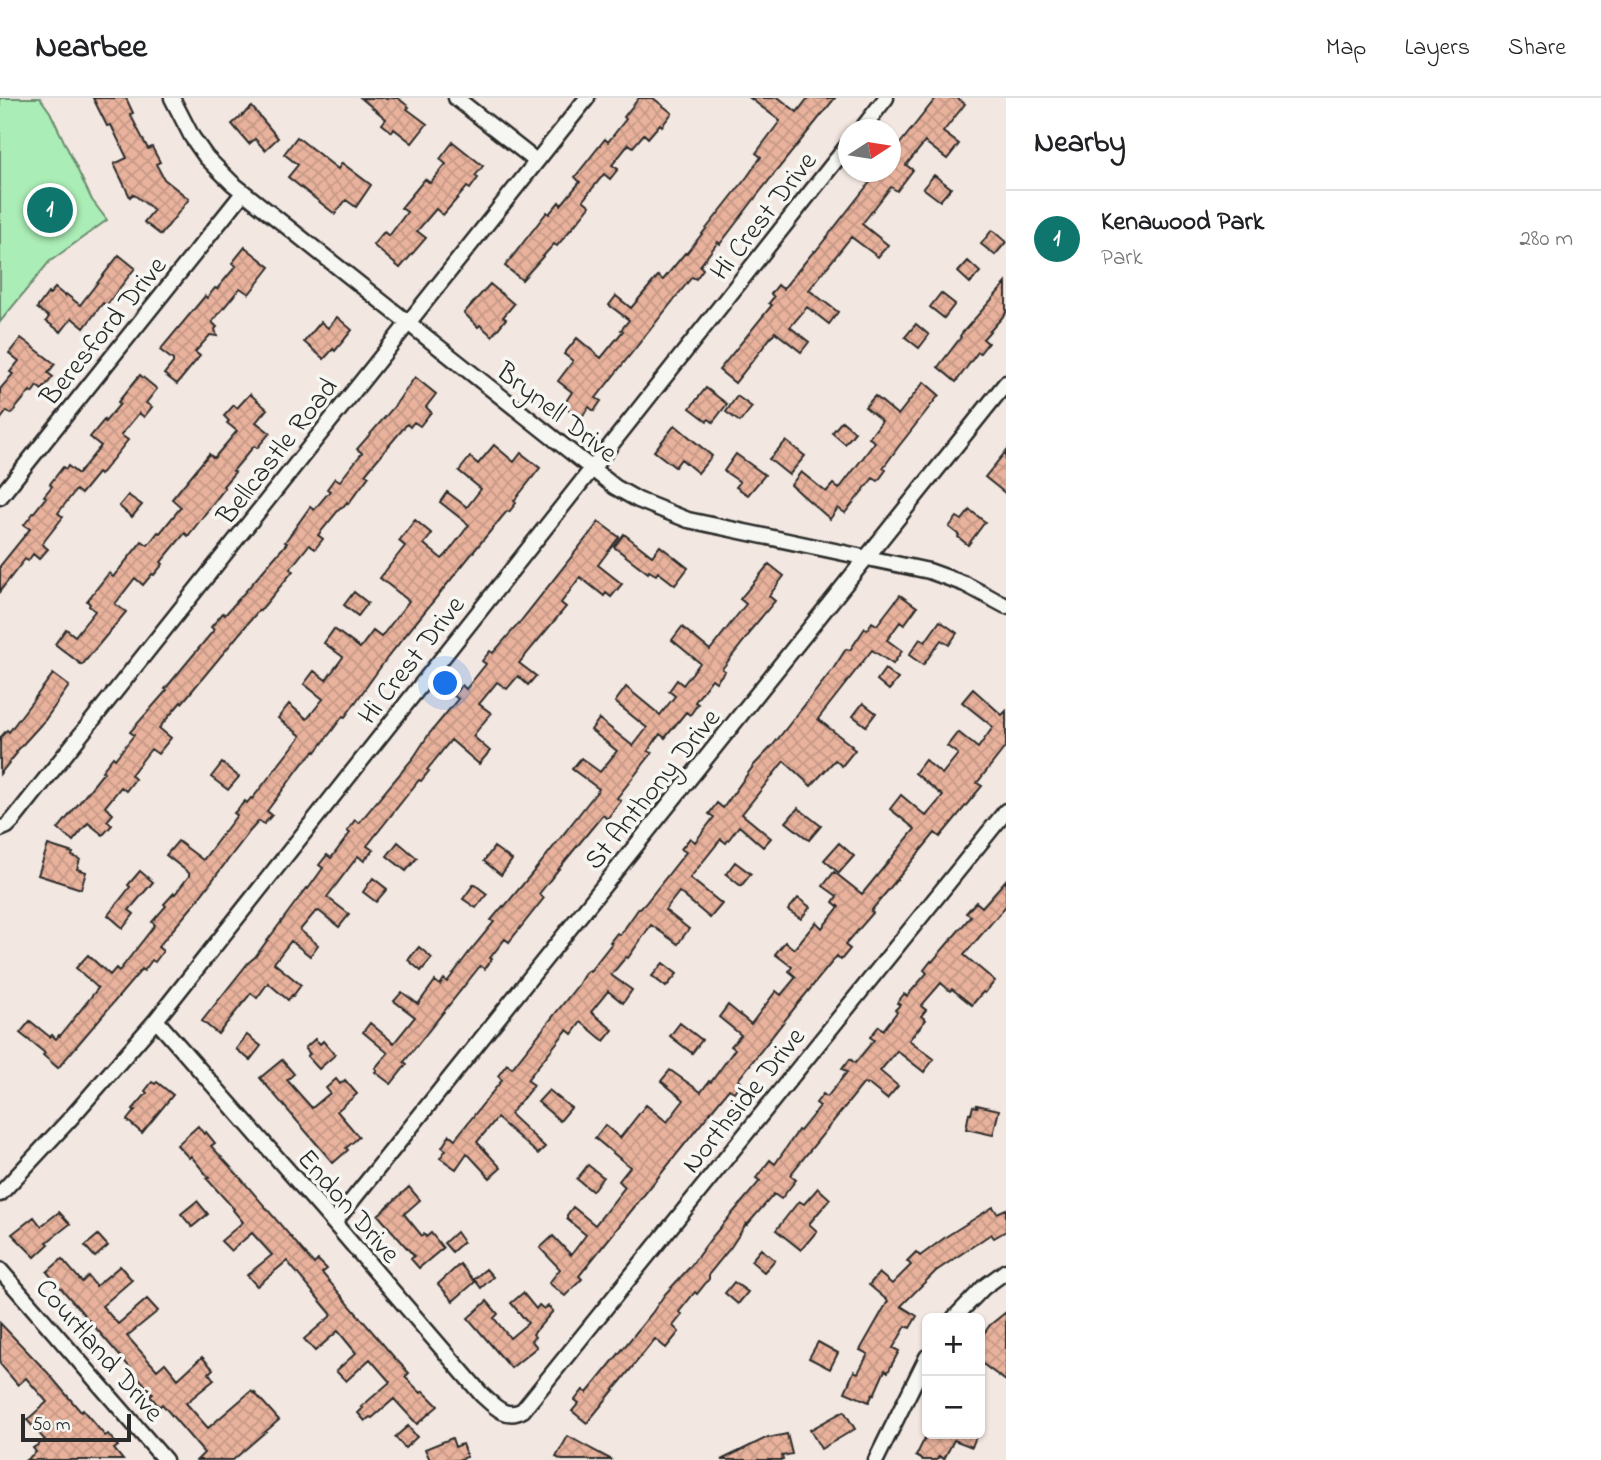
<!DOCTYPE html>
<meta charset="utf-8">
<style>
:root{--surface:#fff;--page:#f6f6f6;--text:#202124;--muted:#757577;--line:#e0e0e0;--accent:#0f766e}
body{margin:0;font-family:"Indie Flower",sans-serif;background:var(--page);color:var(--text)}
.controls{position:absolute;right:21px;bottom:21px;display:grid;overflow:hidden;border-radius:10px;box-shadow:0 2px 5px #0004}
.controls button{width:63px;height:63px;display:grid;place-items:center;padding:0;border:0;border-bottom:2px solid var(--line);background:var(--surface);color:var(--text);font:35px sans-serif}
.compass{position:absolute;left:838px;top:21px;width:63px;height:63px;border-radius:50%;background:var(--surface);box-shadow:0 2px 5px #0004;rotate:78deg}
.scale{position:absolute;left:21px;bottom:18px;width:110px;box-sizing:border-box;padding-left:7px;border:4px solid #2b2b2b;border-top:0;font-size:19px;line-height:24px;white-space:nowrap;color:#2b2b2b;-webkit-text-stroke:5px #f6f6f2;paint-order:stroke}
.you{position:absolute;left:446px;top:586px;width:24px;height:24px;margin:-18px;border:5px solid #fff;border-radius:50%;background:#1a73e8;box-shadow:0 0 0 10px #1a73e833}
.badge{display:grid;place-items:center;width:46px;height:46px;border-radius:50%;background:var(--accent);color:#fff;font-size:23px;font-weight:700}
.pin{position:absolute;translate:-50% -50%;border:4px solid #fff;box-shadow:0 2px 7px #0006}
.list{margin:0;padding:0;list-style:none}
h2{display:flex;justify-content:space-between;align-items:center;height:91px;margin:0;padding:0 28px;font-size:30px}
h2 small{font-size:23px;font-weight:400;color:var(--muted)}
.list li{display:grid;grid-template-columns:46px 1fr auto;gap:21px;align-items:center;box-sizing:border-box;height:98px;padding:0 28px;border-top:2px solid var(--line)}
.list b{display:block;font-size:26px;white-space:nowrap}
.list p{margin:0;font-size:23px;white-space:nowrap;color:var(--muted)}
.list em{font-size:23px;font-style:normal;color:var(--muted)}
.map{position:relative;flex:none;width:1006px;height:1362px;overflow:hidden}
header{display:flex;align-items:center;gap:42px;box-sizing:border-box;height:98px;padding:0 35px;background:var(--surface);border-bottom:2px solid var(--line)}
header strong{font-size:33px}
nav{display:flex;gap:38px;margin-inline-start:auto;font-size:24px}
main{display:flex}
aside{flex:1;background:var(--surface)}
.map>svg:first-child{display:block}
.park{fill:#abedb6;stroke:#6b8c70;stroke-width:2}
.building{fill:url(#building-cross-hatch);stroke:#2b2b2b;stroke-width:2}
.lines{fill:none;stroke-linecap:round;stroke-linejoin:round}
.street-casing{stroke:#2b2b2b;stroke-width:19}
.street{stroke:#f6f6f2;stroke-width:14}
.labels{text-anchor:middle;stroke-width:7;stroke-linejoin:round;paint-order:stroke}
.street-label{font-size:28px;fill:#2b2b2b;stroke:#f6f6f2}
</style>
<header>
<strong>Nearbee</strong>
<nav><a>Map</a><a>Layers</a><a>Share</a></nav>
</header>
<main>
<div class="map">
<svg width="1006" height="1362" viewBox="0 0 1006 1362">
<defs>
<pattern id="building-cross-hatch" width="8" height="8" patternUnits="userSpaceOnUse" patternTransform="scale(1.75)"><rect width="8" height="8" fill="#e8b29c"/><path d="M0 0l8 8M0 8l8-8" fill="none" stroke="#c79987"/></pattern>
</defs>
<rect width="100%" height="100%" fill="#f3e8e1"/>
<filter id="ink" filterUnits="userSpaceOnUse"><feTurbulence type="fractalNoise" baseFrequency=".0143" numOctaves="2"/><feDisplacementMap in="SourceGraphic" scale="14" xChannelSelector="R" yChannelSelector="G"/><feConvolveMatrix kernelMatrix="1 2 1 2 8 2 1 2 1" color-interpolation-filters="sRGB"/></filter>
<g filter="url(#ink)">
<path class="park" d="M0 0H40L50 14 92 102 107 122 49 164 0 224Z"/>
<path class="building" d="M93 0H126L133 15 130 16 148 51 152 49 160 64 156 66 164 81 189 101 161 137 144 124 154 112 133 96 130 99 114 66 127 60 111 27 107 28Z
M361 0H398L409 9 407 11 427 26 412 45 394 31 392 34 382 26 386 21Z
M639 0H653L672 15 662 28 660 26 648 40 644 36 633 49 629 46 612 67 618 71 610 81 604 76 583 102 590 108 578 123 557 148 554 146 522 182 505 168 547 114 549 116 559 104 561 107 580 84 575 79 605 41 608 44 626 21 624 19Z
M750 0H779L797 14 808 0H835L762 91 720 146 718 144 700 168 703 171 696 181 692 179 596 300 601 303 594 313 589 309 580 321 563 308 572 294 558 283 573 263 564 256 577 240 601 260 623 233 621 232 629 222 609 207 616 198 631 210 658 178 663 182 685 155 686 156 747 79 761 59 756 55 780 23Z
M936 0H957L965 6 943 34 959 46 947 61 925 44 906 67 913 72 897 93 891 89 862 126 888 147 878 159 851 139 809 192 838 214 829 226 807 209 790 229 809 244 801 254 775 234 735 285 719 272 772 207 769 205 774 199 771 196 778 187 783 191 814 153 815 154 878 74H891V57Z
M252 9 278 40 265 52 255 41 249 46 232 26Z
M297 39 338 71 342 65 371 87 356 109 346 102 335 116 288 79 298 67 284 56Z
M453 44 483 68 475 78 478 80 470 91 467 89 443 117 436 111 417 133 426 140 400 170 373 147 384 134 389 138 407 114 401 110 425 81 430 85 446 66 440 61Z
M934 77 951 90 940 103 923 90Z
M992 132 1006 144 995 157 981 146Z
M245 149 270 169 249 196 240 190 212 224 217 229 215 231 217 238 210 237 195 254 200 258 177 286 164 276 173 265V262L160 252 205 198 207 200 215 190 217 191 236 168 232 165Z
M119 157 135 170 106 208 103 205 84 230 72 220 61 234 46 223 49 219 37 210 48 195 49 197 55 190 65 198 66 196 80 207Z
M968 163 980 174 970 185 958 174Z
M1006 185V215L983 241 988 245 980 255 978 254 956 284 938 269 961 239 960 238 962 235Z
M490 186 514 206 503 219 506 221 492 238 480 227 478 229 464 215Z
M941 195 955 206 944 220 930 209Z
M337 219 352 232 335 253 333 251 324 261 304 244 321 224 328 230Z
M916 226 929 237 919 250 905 239Z
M21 240 55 266 48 275 53 279 42 292 37 288 32 295 30 293 11 316 7 313 0 322V291L13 276 10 274 19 263 9 255Z
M140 277 157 291 146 305 152 309 144 319 139 315 121 337 128 342 100 377 98 375 81 396 76 392 58 415 63 419 42 446 48 451 39 461 33 456 28 463 25 461 0 493V468L30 431 24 427 46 399 44 398 52 388 50 386 63 369 66 371 68 368 78 376 101 348 90 339 104 322 105 324 120 306 118 304Z
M415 279 436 296 426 309 431 314 420 328 414 324 410 329 407 326 365 376 369 378 348 406 347 404 342 410 341 409 318 437 323 441 315 451 309 447 290 471 293 473 260 513 259 512 182 605 181 604 159 630 171 640 158 656 151 651 131 677 135 681 126 693 121 689 105 709 113 716 107 723 112 727 103 737 88 725 73 743 58 731 104 674 102 673 113 659 115 661 134 637 130 634 167 592 165 591 214 532 211 529 223 515 225 517 287 445 285 444 310 409 314 412 330 393 327 391 335 380 340 383 362 355 357 351 393 310Z
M924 284 939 297 899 348 883 370 886 372 878 383 873 380 845 415 838 410 830 421 791 387 801 374 826 394 833 386 839 391 875 344 869 340 882 323 865 309 875 298 898 317Z
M706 290 727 306 713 324 709 321 707 323 690 310Z
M250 296 267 311 256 324 270 335 257 350 254 348 233 373 235 374 223 388 225 390 188 438 185 435 161 464 163 466 154 477 152 476 143 487 135 480 115 506 126 514 82 567 55 546 66 531 75 538 95 513 89 508 90 506 87 503 109 475 113 479 142 443 148 447 158 434 160 435 181 409 172 401 209 356 214 360 237 333 227 325 229 323 224 318 234 307 237 310Z
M737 298 752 309 740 324 726 314Z
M842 323 855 334 845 346 832 335Z
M675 327 712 358 698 375 681 361 675 369 654 353Z
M786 343 805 358 789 377 769 361Z
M494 347 514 364 521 355 540 370 514 403 516 405 509 414 507 413 483 442 387 560 345 619 343 618 316 654 315 653 303 665 267 713 272 717 264 726 259 723 250 733 192 809 158 849 163 853 155 864 152 862 144 873 142 871 58 970 43 957 45 955 20 935 30 923 50 939 52 937 56 941 59 937 60 938 98 890 76 870 88 857 110 877 116 870 119 873 155 827 152 824 166 808 164 806 174 795 175 796 189 778V775L166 757 178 743 203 762 237 717 234 715 245 703 247 705 251 700 252 701 301 638 278 620 289 606 307 621 323 601 304 586 314 573 326 582 343 559 324 545 334 531 360 550 373 533 381 539 409 503 380 480 405 448 399 443 415 422 432 436 424 446 442 461 446 457 469 427 440 404 447 394 467 409 481 391 459 373 470 359 478 366Z
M1006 353V396L985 379Z
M736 356 765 377 748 397 736 389 740 384 724 373Z
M128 397 142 407 132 419 119 408Z
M970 412 985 424 968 447 958 439 959 437 949 429 957 419 962 422Z
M599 424 619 439 598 467 622 486 611 499 606 495 604 498 580 479 561 505 566 509 519 565 536 578 528 587 518 578 507 591 497 584 479 606 491 615 473 638 490 653 479 666 451 642 427 672 429 673 421 683 419 682 367 748 373 752 364 763 358 758 327 799 349 816 348 818 339 829 319 813 317 814 316 813 300 832 318 847 310 858 291 843 274 865 301 887 293 898 292 897 288 902 268 885 257 900 251 895 218 936 202 923 248 865 255 859 298 801 307 790 308 791 323 770 319 767 327 757 331 760 350 735 347 733 355 722 359 725 414 659 429 636 458 601 453 597 462 587 466 591 486 566 482 563 490 553 493 555 520 524Z
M624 436 652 458 660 448 688 470 675 487 658 474 656 477 649 473 648 475 614 449Z
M769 466 784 478 769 498 775 503 749 534 750 535 722 571 725 573 716 584 712 581 695 604 698 606 690 617 686 614 665 640 660 636 648 653 652 655 617 700 621 703 607 721 603 717 601 719 565 763 539 796 544 800 509 844 505 841 490 860 492 861 485 871 480 868 404 964 407 966 391 986 375 974 377 972 375 970 388 955 363 934 370 925 394 945 415 919 394 903 402 894 418 906 435 883 440 887 444 881 447 884 470 853 494 824 491 822 503 808 504 809 539 767 599 691 572 671 581 660 600 674 617 653 591 632 599 621 633 648 647 630 615 604 626 589 660 617 675 598 669 593 677 582 683 587 700 565 672 542 682 529 710 552 746 506 740 501Z
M354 494 368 505 358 518 344 507Z
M900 497 917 509 904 527 900 524 887 542 902 553 893 566 872 552 818 621 852 648 851 649 855 652 842 668 835 662 811 688 784 663 742 716 771 740 763 749 739 728 726 745 721 741 690 780 722 806 710 820 679 794 665 812 689 831 682 840 678 846 651 827 628 860 626 859 611 877 632 892 623 905 608 893 591 914 613 932 604 943 581 924 572 936 567 932 527 982 534 987 510 1016 545 1049 538 1056 497 1020 477 1044 501 1070 490 1080 467 1055 456 1071 440 1060 446 1052 442 1049 450 1037 455 1041 502 982 498 978 507 966 512 970 578 887 585 875 589 872 590 873 612 845 610 844 617 835 620 837 639 810 640 811 645 806 686 754 681 751 690 740 695 744 714 719 709 716 717 705 723 710 754 667 773 647 833 571 846 551 850 552 865 530 867 532 872 524 877 527Z
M940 523 957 535 949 547 941 542 923 567 909 557 920 541 925 544Z
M885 571 898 581 889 592 877 582Z
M53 576 69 588 45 622 16 654 17 655 0 676V640L7 632 9 634Z
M973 591 1002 617 1006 613V648L977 685 982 688 940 739 935 735 871 813 873 815 845 847 850 851 841 862 837 858 796 908 738 982 741 984 734 994 729 991 579 1178 582 1181 565 1198 549 1185 560 1171 540 1150 553 1138 571 1157 586 1137 567 1121V1117L573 1109 595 1127 625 1089 619 1083 630 1069 595 1040 605 1027 620 1040 646 1007 667 1024 684 1002 661 983 670 972 701 994 709 983 711 984 735 951 731 948 741 937 719 919 728 907 751 926 776 893 781 897 796 879 789 873 792 869 775 856 785 844 794 851 816 824 822 830 839 809 833 804 837 798 823 788 834 774 862 796 915 731 890 711 901 697 926 718 943 698 915 675 925 662 942 676 958 656 947 648 958 634 978 650 993 629 962 604Z
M863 605 876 615 866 628 853 618Z
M222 665 239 679 228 692 211 679Z
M798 710 821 728 809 742 786 724Z
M398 744 417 760 406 773 387 758Z
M839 745 854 758 839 775 824 762Z
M48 747 73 755 72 758 80 761 77 771 86 774 81 791 38 777Z
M494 749 512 762 501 777 484 763Z
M735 764 751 776 741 788 726 776Z
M140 773 153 784 129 812 134 816 123 830 108 817 130 789 128 787Z
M373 780 387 791 376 804 363 794Z
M1006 782V808L964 857 995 883 985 895 983 894 972 907 952 891 950 893 941 885 921 908 926 912 921 918 926 922 909 942 934 961 924 974 897 953 880 973 898 988 887 1001 867 985 866 987 864 985 790 1077 796 1082 781 1101 774 1096 747 1127 746 1126 731 1149 709 1176V1181L697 1196 695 1194 679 1214 682 1216 681 1218 673 1228 679 1234 666 1250 655 1241 587 1325 572 1313 579 1305 575 1302 583 1292 587 1295 652 1215 665 1196 689 1170 713 1138 760 1083 756 1080 770 1062 775 1066 795 1037 798 1032 800 1033 820 1008 816 1005 823 996 827 999 847 974 842 971 850 961 855 965 874 942 870 939 879 928 883 932 897 914 895 912 900 907 897 905 904 896 907 898 927 875 924 872 931 863 932 864 971 818 966 815 976 804 982 809Z
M474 786 487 796 476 810 463 801Z
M798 800 810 809 801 821 788 812Z
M419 849 432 860 421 873 408 862Z
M663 865 677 876 666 889 652 878Z
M680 925 702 942 692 955 670 938Z
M247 937 261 948 250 962 236 951Z
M315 941 320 946 323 943 335 957 319 971 307 958 310 956 305 950Z
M282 962 294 976 287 982 312 1010 330 995 326 990 336 981 340 986 345 982 357 996 337 1013 359 1039 346 1050 348 1052 333 1065 260 980Z
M152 984 155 986 157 984 173 997 142 1035 127 1022 135 1012 133 1011 147 995 145 993Z
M549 992 571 1010 560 1023 538 1004Z
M977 1007 999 1012 993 1037 966 1031 969 1015 971 1016 973 1008 977 1009Z
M198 1028 204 1036 206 1034 215 1045 211 1048 237 1076 314 1166 318 1162 327 1171 322 1175 393 1258 409 1275 405 1279 421 1295 423 1293 438 1308 417 1326 394 1301 372 1320 370 1319 365 1323 358 1315 363 1310 361 1309 390 1284 370 1261 346 1283 336 1273 356 1255 338 1233 315 1253 304 1241 332 1217 287 1163 257 1188 247 1177 272 1157 252 1135 231 1153 221 1143 243 1124 233 1112 234 1111 207 1081 209 1080 191 1058 189 1060 177 1047Z
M588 1067 603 1079 592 1093 577 1081Z
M409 1089 420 1102 404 1116 422 1138 424 1136 426 1139 431 1135 443 1150 419 1170 411 1161 414 1158 378 1117Z
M818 1090 830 1101 809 1126 817 1133 801 1152 776 1132 799 1103 804 1106Z
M197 1103 208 1116 192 1129 181 1116Z
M993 1109 997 1115 1006 1111V1133L994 1140 991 1136 936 1173 901 1208 917 1218 910 1230 906 1228 893 1250 899 1253 888 1274 885 1272 874 1297 873 1296 869 1304 845 1294 854 1273 858 1275 868 1256 860 1252 888 1203 869 1187 879 1175 892 1186 911 1167 907 1163 916 1154 920 1158 947 1138Z
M59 1114 70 1126 47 1144 49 1146 35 1159 12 1136 34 1119 41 1128Z
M456 1134 463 1144 452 1154 444 1145Z
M98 1137 108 1148 95 1159 85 1148Z
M761 1151 775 1162 764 1174 751 1163Z
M62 1161 82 1184 88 1178 96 1188 120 1168 132 1182 102 1208 118 1226 147 1201 158 1213 127 1238 157 1272 165 1265 178 1281 202 1259 213 1271 209 1275 214 1282 186 1305 208 1330 251 1293 253 1295 254 1294 279 1322 233 1362H197L204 1355 162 1306 159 1309 150 1298 153 1296 47 1174Z
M460 1166 475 1184 453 1203 438 1186Z
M486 1171 493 1179 481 1190 474 1181Z
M734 1184 748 1194 738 1206 725 1195Z
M523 1195 536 1211 539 1207 544 1211 548 1208 553 1213 533 1236 535 1239 531 1242 537 1249 511 1270 468 1220 487 1203 498 1216 494 1220 510 1240 528 1225 511 1205Z
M1006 1214V1283L980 1264V1241L990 1227Z
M0 1225 48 1275 81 1314 83 1312 105 1338 108 1336 118 1348 114 1351 123 1362H26L36 1354 33 1350 45 1342 27 1322 47 1304 26 1280 18 1287 0 1266Z
M818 1244 838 1255 830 1271 809 1260Z
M844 1313 855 1331 821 1351 810 1332Z
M408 1328 417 1339 405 1350 395 1339Z
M787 1336 792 1356 782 1358 783 1362H721L768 1339V1340Z
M927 1336H977L972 1349 954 1342 944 1361 939 1358 937 1362H923L916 1358Z
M568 1338 584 1347 612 1362H562L556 1359Z
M452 1340 455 1349 462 1346 467 1359 458 1362H430L425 1351Z"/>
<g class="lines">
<g class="street-casing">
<path id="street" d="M172 0 192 39 206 59 232 85 615 389 638 402 688 422 929 473 965 486 1006 508
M456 0 536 63
M861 32 886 0
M0 399 243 95
M0 731 7 728 13 722 587 0
M156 922 334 1125 482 1297C494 1308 506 1322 523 1312L1006 713
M0 1096 70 1021 156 922 848 47
M334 1125 1006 285
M0 1172 165 1362
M954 1220 984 1189 1006 1173
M876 1362 927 1259"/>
</g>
<use href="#street" class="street"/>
</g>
</g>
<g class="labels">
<g class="street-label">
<text transform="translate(762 117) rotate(-52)" y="10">Hi Crest Drive</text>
<text transform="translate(102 232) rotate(-51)" y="10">Beresford Drive</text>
<text transform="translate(558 313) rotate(38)" y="10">Brynell Drive</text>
<text transform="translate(276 352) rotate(-52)" y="10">Bellcastle Road</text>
<text transform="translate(410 561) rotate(-52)" y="10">Hi Crest Drive</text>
<text transform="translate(651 690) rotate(-51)" y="10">St Anthony Drive</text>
<text transform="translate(742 1001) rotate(-51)" y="10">Northside Drive</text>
<text transform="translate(350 1107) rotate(49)" y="10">Endon Drive</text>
<text transform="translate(101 1251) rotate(49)" y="10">Courtland Drive</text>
</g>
</g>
</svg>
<div class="controls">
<button>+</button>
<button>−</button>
</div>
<svg class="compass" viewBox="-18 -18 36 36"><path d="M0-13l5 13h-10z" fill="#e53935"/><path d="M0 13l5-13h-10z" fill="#757577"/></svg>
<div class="scale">50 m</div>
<div class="you"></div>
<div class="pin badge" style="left:50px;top:112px">1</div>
</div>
<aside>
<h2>Nearby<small></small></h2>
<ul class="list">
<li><span class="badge">1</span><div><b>Kenawood Park</b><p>Park</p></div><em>280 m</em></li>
</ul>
</aside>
</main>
